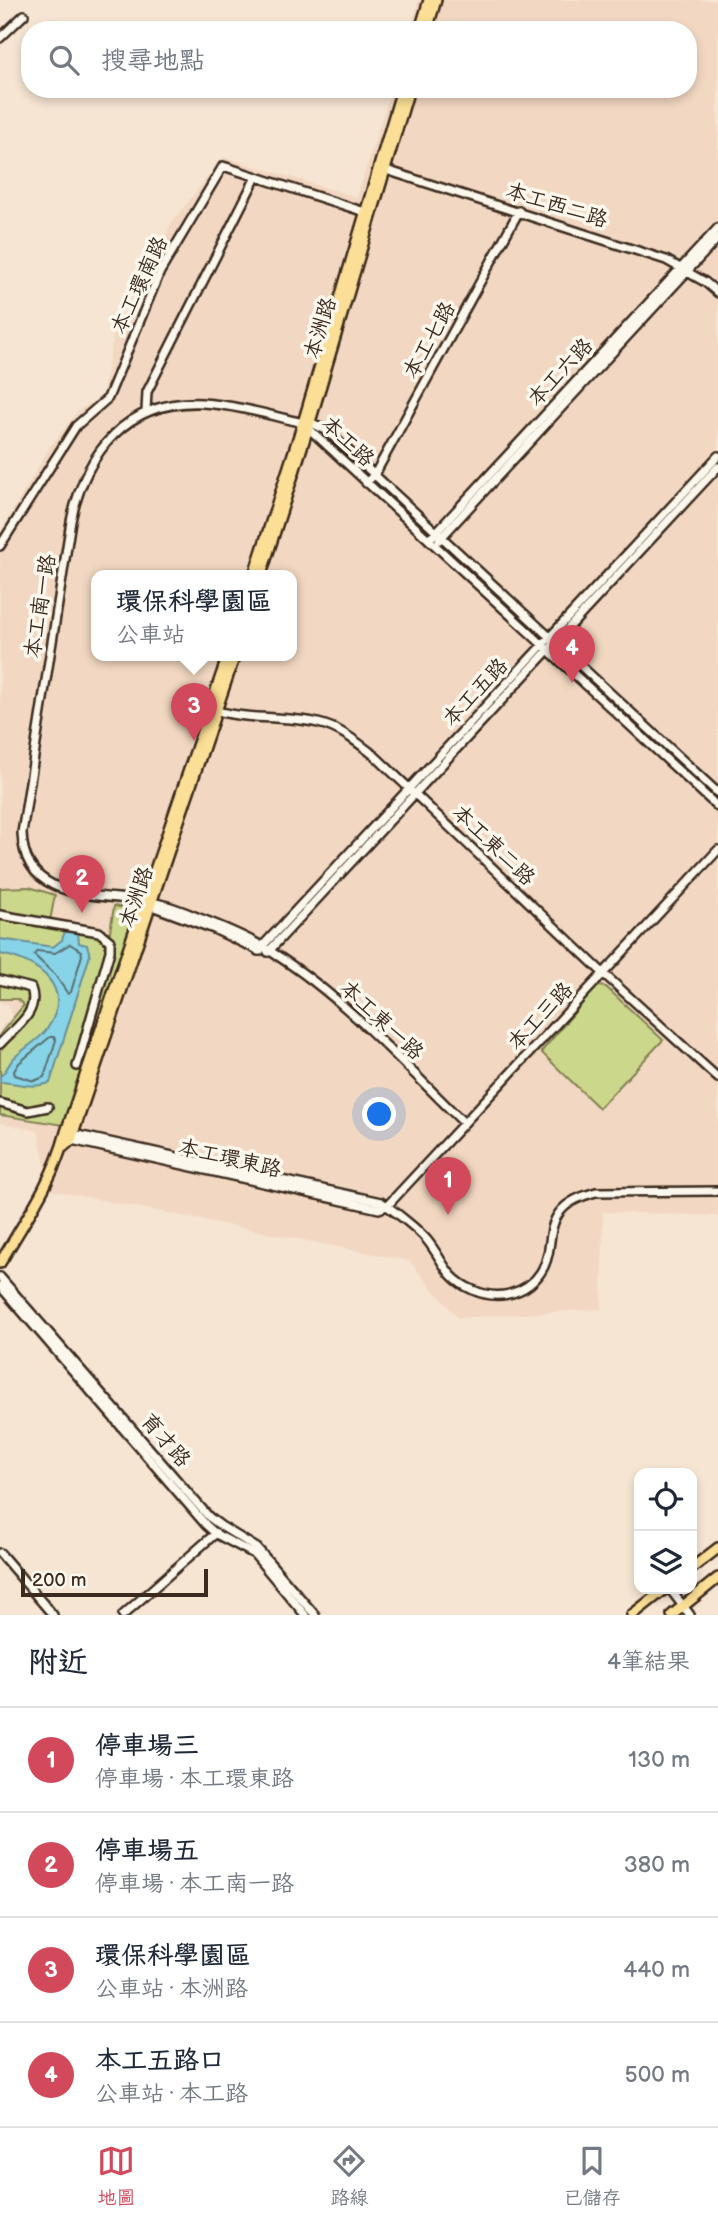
<!DOCTYPE html>
<html lang="zh-TW">
<meta charset="utf-8">
<style>
:root{--surface:#fff;--page:#f6f6f7;--text:#1f2937;--muted:#747a83;--line:#e0e1e3;--accent:#d1495b}
body{margin:0;font-family:"Balsamiq Sans","LXGW WenKai TC",sans-serif;background:var(--page);color:var(--text)}
.controls{position:absolute;right:21px;bottom:21px;display:grid;overflow:hidden;border-radius:14px;box-shadow:0 4px 10px #0003}
.controls button{width:63px;height:63px;display:grid;place-items:center;padding:0;border:0;border-bottom:2px solid var(--line);background:var(--surface);color:var(--text);font:35px sans-serif}
.scale{position:absolute;left:21px;bottom:18px;width:187px;box-sizing:border-box;padding-left:7px;border:4px solid #3b2a1e;border-top:0;font-size:19px;line-height:24px;white-space:nowrap;color:#3b2a1e;-webkit-text-stroke:5px #fbf7ec;paint-order:stroke}
.you{position:absolute;left:380px;top:1115px;width:24px;height:24px;margin:-18px;border:5px solid #fff;border-radius:50%;background:#1a73e8;box-shadow:0 0 0 10px #1a73e833}
.badge{display:grid;place-items:center;width:46px;height:46px;border-radius:50%;background:var(--accent);color:#fff;font-size:23px;font-weight:700}
.pin{position:absolute;translate:-50% -58px;filter:drop-shadow(0 2px 4px #0008)}
.pin::after{content:'';position:absolute;top:37px;width:24px;height:21px;background:inherit;clip-path:polygon(0 0,100% 0,50% 100%)}
.popup{position:absolute;left:91px;top:570px;width:206px;height:91px;box-sizing:border-box;display:grid;place-content:center;border-radius:14px;background:var(--surface);filter:drop-shadow(0 2px 5px #0005);font-size:23px;white-space:nowrap;color:var(--muted)}
.popup b{font-size:26px;color:var(--text)}
.popup::after{content:'';position:absolute;left:50%;top:100%;margin-left:-14px;border:14px solid transparent;border-top-color:var(--surface)}
.list{margin:0;padding:0;list-style:none}
h2{display:flex;justify-content:space-between;align-items:center;height:91px;margin:0;padding:0 28px;font-size:30px}
h2 small{font-size:23px;font-weight:400;color:var(--muted)}
.list li{display:grid;grid-template-columns:46px 1fr auto;gap:21px;align-items:center;box-sizing:border-box;height:105px;padding:0 28px;border-top:2px solid var(--line)}
.list b{display:block;font-size:26px;white-space:nowrap}
.list p{margin:0;font-size:23px;white-space:nowrap;color:var(--muted)}
.list em{font-size:23px;font-style:normal;color:var(--muted)}
.icon{flex:none;width:38px;height:38px;fill:none;stroke:currentColor;stroke-width:2;stroke-linecap:round;stroke-linejoin:round}
.map{position:relative;flex:none;width:718px;height:1615px;overflow:hidden}
.search{position:absolute;background:var(--surface);box-shadow:0 4px 10px #0003;left:21px;right:21px;top:21px;height:77px;display:flex;align-items:center;gap:18px;box-sizing:border-box;padding:0 24px;border-radius:28px;color:var(--muted);font-size:26px}
.sheet{height:511px;background:var(--surface)}
nav{display:flex;justify-content:space-around;align-items:center;box-sizing:border-box;height:98px;border-top:2px solid var(--line);background:var(--surface);font-size:19px;color:var(--muted)}
nav a{display:grid;justify-items:center;gap:4px}
nav .on{color:var(--accent)}
.map>svg:first-child{display:block}
.built{fill:#f2d8c2;fill-rule:evenodd}
.green{fill:#cbd88b;stroke:#838154;stroke-width:2}
.water{fill:#87d3e7;stroke:#698f97;stroke-width:2}
.lines{fill:none;stroke-linecap:round;stroke-linejoin:round}
.shore{stroke:#596e6e;stroke-width:2}
.minor-casing{stroke:#3b2a1e;stroke-width:12}
.major-casing{stroke:#3b2a1e;stroke-width:14}
.minor{stroke:#fbf7ec;stroke-width:7}
.major{stroke:#fbdf96;stroke-width:9}
.labels{text-anchor:middle;stroke-width:7;stroke-linejoin:round;paint-order:stroke}
.street-label{font-size:21px;fill:#3b2a1e;stroke:#fbf7ec}
</style>
<div class="map">
<svg width="718" height="1615" viewBox="0 0 718 1615">
<rect width="100%" height="100%" fill="#f6e5d3"/>
<filter id="ink" filterUnits="userSpaceOnUse"><feTurbulence type="fractalNoise" baseFrequency=".0143" numOctaves="2"/><feDisplacementMap in="SourceGraphic" scale="14" xChannelSelector="R" yChannelSelector="G"/><feConvolveMatrix kernelMatrix="1 2 1 2 8 2 1 2 1" color-interpolation-filters="sRGB"/></filter>
<g filter="url(#ink)">
<path class="built" d="M419 0H718V1216L603 1212 602 1309 458 1318 409 1261 50 1190 38 1131 0 1123V1029L12 1015 8 1004H0V533L49 448 78 411 102 396 115 326 138 308 171 223 224 157 357 197 391 89H688V30H410ZM96 575H292V655H96Z"/>
<path class="green" d="M29 887 55 895 50 921 110 932 114 906 130 909 135 917 63 1125 0 1115V1034L24 1005 17 999H0V888Z
M597 986 606 987 663 1040 599 1108 541 1052Z"/>
<path class="water" d="M65 931 78 933 79 943 87 945 90 955 50 1083C31 1089 20 1083 0 1082V1076C7 1071 8 1064 14 1058 23 1048 39 1041 47 1029 75 988 39 961 0 954V939L53 947 62 940Z"/>
<g class="lines">
<path class="shore" d="M70 944 81 951 82 955 71 992 68 994 55 975 34 955 37 951 55 953Z
M50 1037H54L56 1040 44 1077 34 1081 15 1075 14 1071 19 1063Z"/>
<g class="minor-casing">
<path id="minor" d="M0 38 24 15
M383 169 666 260 705 282 718 293
M146 411 147 392 256 177
M306 426 718 807
M366 483 375 474 519 211
M429 540 718 228
M439 540 718 238
M0 546 76 426 108 398 160 272 223 166 368 213
M211 709C246 721 283 715 318 723 340 728 357 742 374 755L603 973 718 1078
M149 905 214 929 260 951
M0 915 99 932 110 941V951L77 1066
M258 951 718 456
M268 952 718 467
M0 980 31 988C40 1013 15 1027 0 1044
M0 1103 28 1111 48 1107
M464 1123C400 1061 338 990 260 945 240 934 218 925 197 917 183 911 170 906 156 903 105 892 24 906 22 833L71 521C86 452 126 400 202 403 236 405 270 415 303 423L310 422 326 430 718 793
M69 1133 381 1202C392 1209 419 1230 427 1240 444 1261 445 1278 473 1290 504 1304 541 1289 548 1254 551 1240 550 1225 559 1213 568 1201 582 1196 596 1192L718 1191
M67 1139 379 1209 387 1206
M387 1206 718 850
M0 1277 209 1517 221 1526 257 1548 315 1615
M0 1286 206 1525 216 1534 254 1554 305 1615
M0 1553 53 1615
M670 1589 690 1615
M123 1615 216 1533"/>
</g>
<g class="major-casing">
<path id="major" d="M420 30 429 0
M427 30 436 0
M254 575 303 423 402 89
M261 575 310 422 409 89
M63 1147 71 1140 73 1134 235 655
M0 1263C25 1221 54 1179 66 1132L228 655
M692 1568 718 1548
M632 1615 665 1589
M672 1615 718 1578"/>
</g>
<use href="#minor" class="minor"/>
<use href="#major" class="major"/>
</g>
</g>
<g class="labels">
<g class="street-label">
<text transform="translate(557 205) rotate(17)" y="7">本工西二路</text>
<text transform="translate(139 285) rotate(-65)" y="7">本工環南路</text>
<text transform="translate(320 328) rotate(-73)" y="7">本洲路</text>
<text transform="translate(429 340) rotate(-61)" y="7">本工七路</text>
<text transform="translate(560 372) rotate(-47)" y="7">本工六路</text>
<text transform="translate(348 441) rotate(43)" y="7">本工路</text>
<text transform="translate(40 606) rotate(-81)" y="7">本工南一路</text>
<text transform="translate(475 692) rotate(-47)" y="7">本工五路</text>
<text transform="translate(494 845) rotate(44)" y="7">本工東二路</text>
<text transform="translate(136 897) rotate(-71)" y="7">本洲路</text>
<text transform="translate(540 1016) rotate(-47)" y="7">本工三路</text>
<text transform="translate(382 1020) rotate(43)" y="7">本工東一路</text>
<text transform="translate(230 1158) rotate(13)" y="7">本工環東路</text>
<text transform="translate(166 1440) rotate(49)" y="7">育才路</text>
</g>
</g>
</svg>
<div class="controls">
<button><svg class="icon" aria-label="locate" viewBox="0 0 24 24"><circle cx="12" cy="12" r="6"/><path d="M12 2v4M12 18v4M2 12h4M18 12h4"/></svg></button>
<button><svg class="icon" aria-label="layers" viewBox="0 0 24 24"><path d="M12 4l9 5-9 5-9-5zM3 14l9 5 9-5"/></svg></button>
</div>
<div class="scale">200 m</div>
<div class="you"></div>
<div class="pin badge" style="left:448px;top:1215px">1</div>
<div class="pin badge" style="left:82px;top:913px">2</div>
<div class="pin badge" style="left:194px;top:741px">3</div>
<div class="popup"><b>環保科學園區</b>公車站</div>
<div class="pin badge" style="left:572px;top:683px">4</div>
<div class="search"><svg class="icon" aria-label="search" viewBox="0 0 24 24"><circle cx="10" cy="10" r="6"/><path d="M15 15l6 6"/></svg>搜尋地點</div>
</div>
<section class="sheet">
<h2>附近<small>4筆結果</small></h2>
<ul class="list">
<li><span class="badge">1</span><div><b>停車場三</b><p>停車場 · 本工環東路</p></div><em>130 m</em></li>
<li><span class="badge">2</span><div><b>停車場五</b><p>停車場 · 本工南一路</p></div><em>380 m</em></li>
<li><span class="badge">3</span><div><b>環保科學園區</b><p>公車站 · 本洲路</p></div><em>440 m</em></li>
<li><span class="badge">4</span><div><b>本工五路口</b><p>公車站 · 本工路</p></div><em>500 m</em></li>
</ul>
</section>
<nav>
<a class="on"><svg class="icon" aria-label="map" viewBox="0 0 24 24"><path d="M3 6l6-2 6 2 6-2v14l-6 2-6-2-6 2zM9 4v14M15 6v14"/></svg>地圖</a>
<a><svg class="icon" aria-label="directions" viewBox="0 0 24 24"><path d="M12 3l9 9-9 9-9-9zM9 14v-3h6M13 9l2 2-2 2"/></svg>路線</a>
<a><svg class="icon" aria-label="saved" viewBox="0 0 24 24"><path d="M7 4h10v16l-5-4-5 4z"/></svg>已儲存</a>
</nav>
